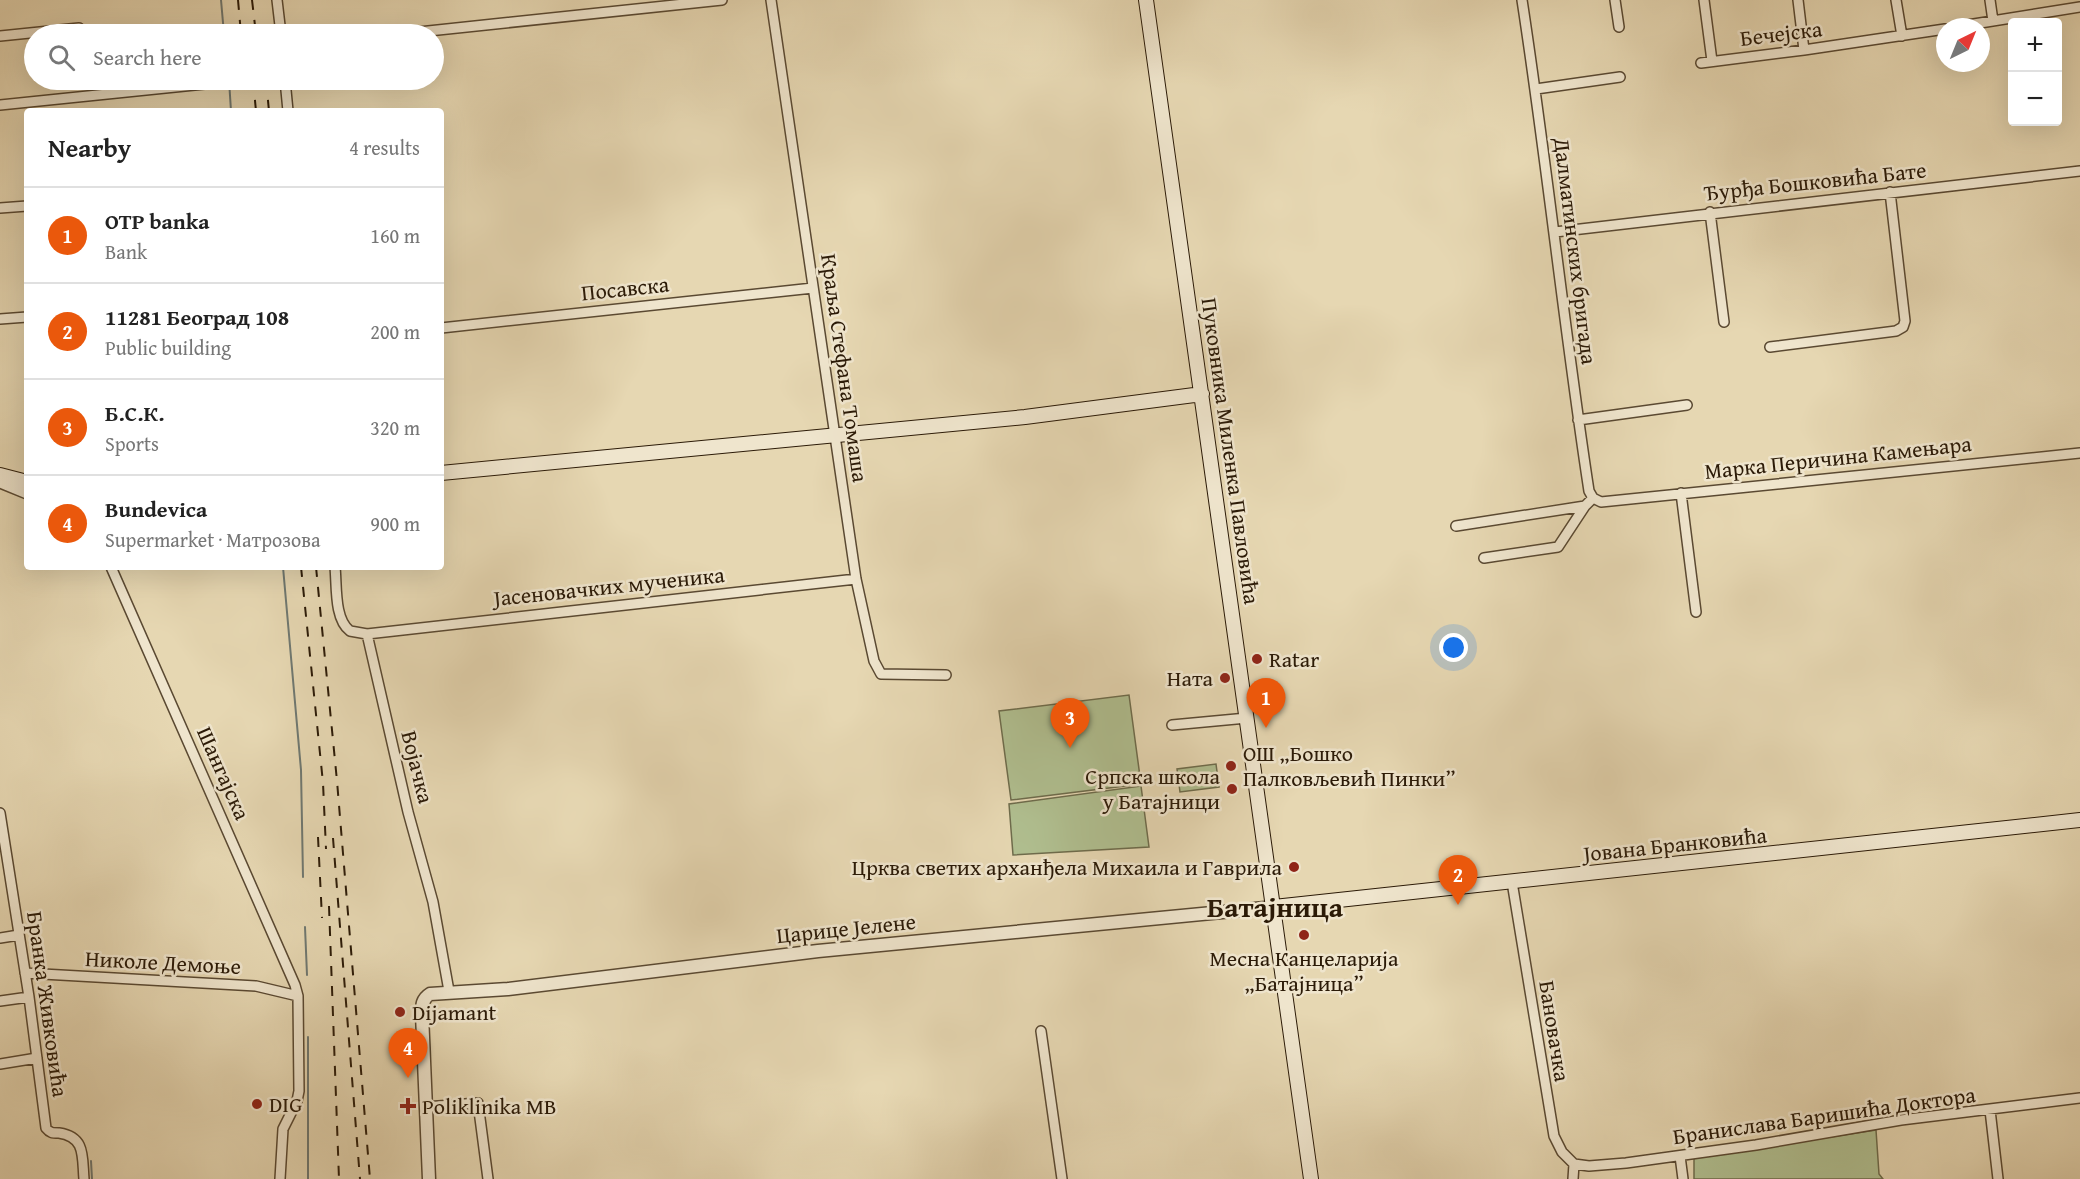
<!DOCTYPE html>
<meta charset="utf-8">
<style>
:root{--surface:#fff;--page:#f2f2f2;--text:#222;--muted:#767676;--line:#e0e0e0;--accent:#ea580c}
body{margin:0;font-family:"Gentium Book Plus",serif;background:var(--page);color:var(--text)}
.controls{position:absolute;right:18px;top:18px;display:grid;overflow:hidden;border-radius:6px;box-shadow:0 6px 24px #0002}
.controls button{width:54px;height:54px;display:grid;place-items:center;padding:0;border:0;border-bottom:2px solid var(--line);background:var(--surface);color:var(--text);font:30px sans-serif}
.compass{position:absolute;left:1936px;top:18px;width:54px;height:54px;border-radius:50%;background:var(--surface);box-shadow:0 6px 24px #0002;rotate:43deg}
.you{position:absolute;left:1454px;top:648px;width:21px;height:21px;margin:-15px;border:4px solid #fff;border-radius:50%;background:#1a73e8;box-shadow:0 0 0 9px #1a73e833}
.badge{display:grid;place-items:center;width:39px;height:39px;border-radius:50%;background:var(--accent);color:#fff;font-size:20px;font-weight:700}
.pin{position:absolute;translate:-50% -50px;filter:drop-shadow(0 2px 3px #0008)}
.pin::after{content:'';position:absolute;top:32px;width:21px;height:18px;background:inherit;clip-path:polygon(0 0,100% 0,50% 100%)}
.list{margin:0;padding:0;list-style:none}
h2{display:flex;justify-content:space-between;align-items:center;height:78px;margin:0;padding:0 24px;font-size:26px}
h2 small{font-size:20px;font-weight:400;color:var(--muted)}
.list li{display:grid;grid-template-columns:39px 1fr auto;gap:18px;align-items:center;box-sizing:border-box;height:96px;padding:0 24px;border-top:2px solid var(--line)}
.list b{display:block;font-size:22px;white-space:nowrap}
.list p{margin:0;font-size:20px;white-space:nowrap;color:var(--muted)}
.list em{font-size:20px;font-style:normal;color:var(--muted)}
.icon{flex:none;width:33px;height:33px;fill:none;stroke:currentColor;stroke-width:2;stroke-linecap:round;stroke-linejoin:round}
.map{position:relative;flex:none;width:2080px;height:1179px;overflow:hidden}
.search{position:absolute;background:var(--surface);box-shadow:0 6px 24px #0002;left:24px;top:24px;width:420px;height:66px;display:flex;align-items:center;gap:15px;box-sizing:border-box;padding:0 21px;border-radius:33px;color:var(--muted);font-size:22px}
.panel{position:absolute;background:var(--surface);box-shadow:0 6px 24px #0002;left:24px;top:108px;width:420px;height:462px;border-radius:6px}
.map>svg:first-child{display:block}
.green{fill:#b0bf90;stroke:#6e6c4c;stroke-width:1.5}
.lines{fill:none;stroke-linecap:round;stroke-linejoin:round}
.stream{stroke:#6f7871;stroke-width:2}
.minor-casing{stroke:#5a4932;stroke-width:12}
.tertiary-casing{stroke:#5a4932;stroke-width:15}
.secondary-casing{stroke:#2b1a07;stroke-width:16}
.minor{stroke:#efe5cd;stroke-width:9}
.tertiary{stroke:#efe5cd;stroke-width:12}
.secondary{stroke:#efe5cd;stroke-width:14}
.rail{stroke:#2b1a07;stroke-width:2;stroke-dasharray:10 10;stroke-linecap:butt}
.poi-dot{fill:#8f2418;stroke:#efe5cd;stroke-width:2}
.labels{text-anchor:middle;stroke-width:5;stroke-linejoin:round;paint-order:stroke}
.street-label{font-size:22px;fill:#2b1a07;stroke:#efe5cd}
.poi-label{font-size:22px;fill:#2b1a07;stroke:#efe5cd;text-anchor:start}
.district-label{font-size:28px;font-weight:bold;fill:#2b1a07;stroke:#efe5cd}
</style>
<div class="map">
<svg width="2080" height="1179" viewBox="0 0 2080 1179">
<rect width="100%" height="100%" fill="#e6d7b2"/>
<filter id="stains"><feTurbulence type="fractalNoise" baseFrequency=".00333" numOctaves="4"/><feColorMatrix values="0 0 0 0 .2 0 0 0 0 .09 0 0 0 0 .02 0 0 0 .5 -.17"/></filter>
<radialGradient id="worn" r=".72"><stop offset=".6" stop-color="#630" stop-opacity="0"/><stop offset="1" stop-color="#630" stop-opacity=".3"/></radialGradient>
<path class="green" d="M1129 695 1141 784 1011 800 999 711Z
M1216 764 1219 787 1180 792 1177 769Z
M1141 786 1149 847 1013 855 1009 804Z
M1876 1130 1879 1174 1883 1179H1694V1158Z"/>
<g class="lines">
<path class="stream" d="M221 0 224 34
M229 80 231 111
M283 567 301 770 303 877
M305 927 307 975
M308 1037V1179
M91 1161 92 1179"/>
<g class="minor-casing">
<path id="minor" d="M277 0 281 34
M771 0 856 579 874 661 881 674 946 675
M1522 0C1547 163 1564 328 1589 491L1593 498 1601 502 2080 453
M1615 0 1619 27
M1704 0 1712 61
M1798 0 1804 50
M1896 0 1902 36
M1990 0 1993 21
M1955 27 2080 7
M400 34 722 0
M0 36 79 28
M1701 63 1804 50 1945 29
M285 80 288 111
M1536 89 1620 77
M0 105 224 82
M0 208 27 206
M1710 212 1724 322
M1555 232 2080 171
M0 319 27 317
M441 328 813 288
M1770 347 1896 331 1903 327 1905 321 1890 192
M1578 420 1687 405
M0 483 27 494
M1681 493 1696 612
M1456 526 1585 506 1593 498
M1484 558 1558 547 1585 506
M111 567 295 985 298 996 299 1091 297 1101 283 1129 280 1179
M335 567C337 586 334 619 350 631L367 634 856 579
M367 634 408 812 433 902 449 991
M1172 725 1247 718
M0 813 29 997 46 1128C50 1133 52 1133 59 1133 86 1137 82 1157 84 1179
M1512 882 1554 1136 1562 1152 1574 1164 1573 1179
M0 938 19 935
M25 973 256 986 298 996
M0 1001 29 997
M1041 1031 1062 1179
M0 1064 37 1058
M425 1107 478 1103 488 1179
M1990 1110 1998 1179
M1680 1156 1683 1179
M1574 1164 1589 1166 1626 1163 1756 1145 1901 1120 2080 1098"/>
</g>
<g class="tertiary-casing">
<path id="tertiary" d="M429 1179 422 1014C422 1005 422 999 430 994L508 989 818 951 1274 907"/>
</g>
<g class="secondary-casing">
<path id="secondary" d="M1146 0 1311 1179
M441 473 1025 417 1202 394
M0 475 27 482
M1274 907 2080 820"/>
</g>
<use href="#minor" class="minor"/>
<use href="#tertiary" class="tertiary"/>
<use href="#secondary" class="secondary"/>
<path class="rail" d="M238 0 241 34
M252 0 256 34
M253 80 256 111
M266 80 269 111
M301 567 323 783 326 849
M316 567 337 781 370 1179
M318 837 322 918
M333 838 360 1179
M329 906 339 1179"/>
</g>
<g class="poi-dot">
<circle cx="1257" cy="659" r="6"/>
<circle cx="1225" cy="678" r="6"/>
<circle cx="1231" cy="766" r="6"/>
<circle cx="1232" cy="789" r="6"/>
<circle cx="1294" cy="867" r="6"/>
<circle cx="1304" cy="935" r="6"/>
<circle cx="400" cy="1012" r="6"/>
<circle cx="257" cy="1104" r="6"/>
<path d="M405 1097h6v6h6v6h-6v6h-6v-6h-6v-6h6z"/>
</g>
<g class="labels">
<g class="street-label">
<text transform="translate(1781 33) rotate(-7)" y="8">Бечејска</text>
<text transform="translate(1815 181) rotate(-6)" y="8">Ђурђа Бошковића Бате</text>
<text transform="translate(1576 251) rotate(83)" y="8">Далматинских бригада</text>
<text transform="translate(625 288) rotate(-6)" y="8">Посавска</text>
<text transform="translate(845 368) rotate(82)" y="8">Краља Стефана Томаша</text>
<text transform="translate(1231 451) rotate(82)" y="8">Пуковника Миленка Павловића</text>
<text transform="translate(1838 457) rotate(-6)" y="8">Марка Перичина Камењара</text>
<text transform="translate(609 586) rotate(-6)" y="8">Јасеновачких мученика</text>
<text transform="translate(418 767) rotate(76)" y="8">Војачка</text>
<text transform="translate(224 773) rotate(66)" y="8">Шангајска</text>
<text transform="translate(1675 844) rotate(-6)" y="8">Јована Бранковића</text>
<text transform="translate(846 928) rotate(-6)" y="8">Царице Јелене</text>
<text transform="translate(163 962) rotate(3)" y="8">Николе Демоње</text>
<text transform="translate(48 1004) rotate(82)" y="8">Бранка Живковића</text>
<text transform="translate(1555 1031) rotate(81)" y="8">Бановачка</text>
<text transform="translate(1824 1115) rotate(-8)" y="8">Бранислава Баришића Доктора</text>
</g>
<g class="poi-label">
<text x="1269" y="667">Ratar</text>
<text x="1213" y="686" text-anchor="end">Ната</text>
<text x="1243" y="761">ОШ „Бошко<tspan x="1243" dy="25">Палковљевић Пинки”</tspan></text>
<text x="1220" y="784" text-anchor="end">Српска школа<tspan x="1220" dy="25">у Батајници</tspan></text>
<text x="1282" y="875" text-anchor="end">Црква светих арханђела Михаила и Гаврила</text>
<text x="1304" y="966" text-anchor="middle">Месна Канцеларија<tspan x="1304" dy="25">„Батајница”</tspan></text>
<text x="412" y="1020">Dijamant</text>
<text x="269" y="1112">DIG</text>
<text x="422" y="1114">Poliklinika MB</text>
</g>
<g class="district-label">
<text x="1275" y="917">Батајница</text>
</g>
</g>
<rect width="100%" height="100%" filter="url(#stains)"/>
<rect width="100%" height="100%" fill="url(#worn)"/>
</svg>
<div class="controls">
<button>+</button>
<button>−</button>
</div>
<svg class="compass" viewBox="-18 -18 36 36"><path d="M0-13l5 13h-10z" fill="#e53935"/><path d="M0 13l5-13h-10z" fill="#767676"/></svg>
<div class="you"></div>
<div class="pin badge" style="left:1266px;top:728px">1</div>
<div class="pin badge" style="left:1458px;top:905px">2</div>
<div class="pin badge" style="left:1070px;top:748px">3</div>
<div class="pin badge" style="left:408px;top:1078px">4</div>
<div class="search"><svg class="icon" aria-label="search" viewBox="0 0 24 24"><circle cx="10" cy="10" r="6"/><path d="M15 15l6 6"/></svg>Search here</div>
<section class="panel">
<h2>Nearby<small>4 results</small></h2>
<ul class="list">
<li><span class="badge">1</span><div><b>OTP banka</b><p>Bank</p></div><em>160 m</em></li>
<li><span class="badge">2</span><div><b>11281 Београд 108</b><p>Public building</p></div><em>200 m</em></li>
<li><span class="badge">3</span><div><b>Б.С.К.</b><p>Sports</p></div><em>320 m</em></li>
<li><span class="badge">4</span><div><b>Bundevica</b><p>Supermarket · Матрозова</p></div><em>900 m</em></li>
</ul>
</section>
</div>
